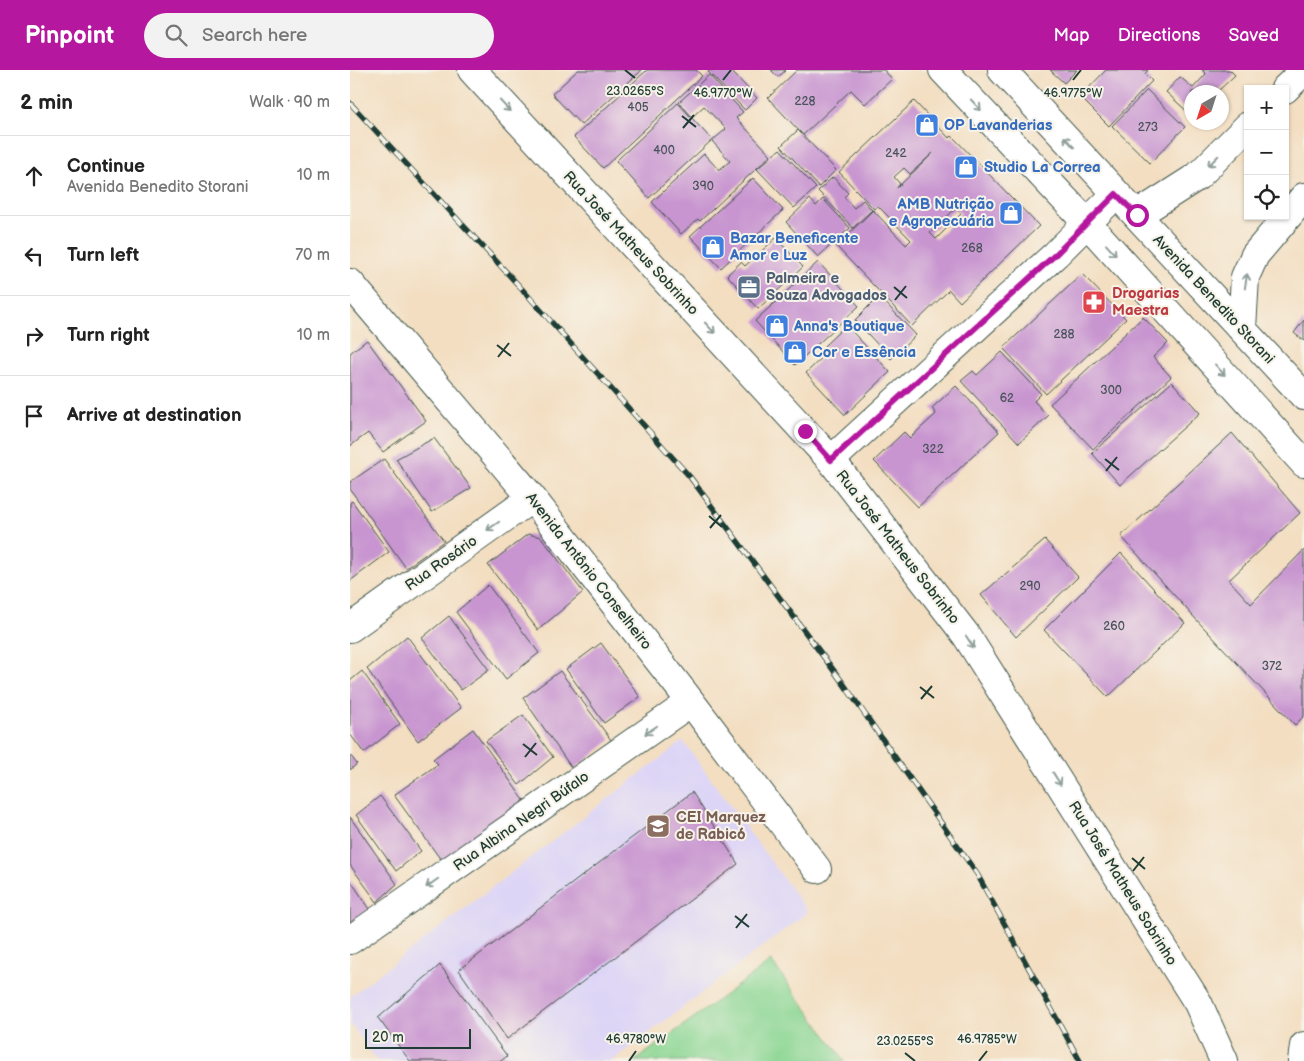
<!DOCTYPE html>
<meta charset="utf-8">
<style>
:root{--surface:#fff;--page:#f2f2f2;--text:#222;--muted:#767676;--line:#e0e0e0;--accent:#b5179e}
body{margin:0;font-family:"Balsamiq Sans",sans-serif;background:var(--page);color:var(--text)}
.controls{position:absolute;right:15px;top:15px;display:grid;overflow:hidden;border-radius:0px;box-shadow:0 1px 4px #0004}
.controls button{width:45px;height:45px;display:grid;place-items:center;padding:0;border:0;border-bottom:1px solid var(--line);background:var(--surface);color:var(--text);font:25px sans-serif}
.compass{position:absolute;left:834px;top:15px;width:45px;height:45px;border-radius:50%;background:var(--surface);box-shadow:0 1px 4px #0004;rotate:219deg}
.scale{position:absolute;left:15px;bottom:12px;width:106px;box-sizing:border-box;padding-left:5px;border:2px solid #1f3d34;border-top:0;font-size:14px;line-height:18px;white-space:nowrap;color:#1f3d34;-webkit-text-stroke:4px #f7f3e8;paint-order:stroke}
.stop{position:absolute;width:15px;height:15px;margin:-11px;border:4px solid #b5179e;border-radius:50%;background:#fff}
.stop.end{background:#b5179e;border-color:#fff;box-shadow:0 1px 5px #0008}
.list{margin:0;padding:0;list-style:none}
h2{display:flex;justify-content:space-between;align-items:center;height:65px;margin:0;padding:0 20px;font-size:21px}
h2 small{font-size:16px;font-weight:400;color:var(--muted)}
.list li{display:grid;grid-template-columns:32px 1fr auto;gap:15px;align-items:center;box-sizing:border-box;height:80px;padding:0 20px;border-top:1px solid var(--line)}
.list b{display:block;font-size:19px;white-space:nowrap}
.list p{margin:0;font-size:16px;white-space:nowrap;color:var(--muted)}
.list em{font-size:16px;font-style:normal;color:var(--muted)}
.icon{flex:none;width:28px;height:28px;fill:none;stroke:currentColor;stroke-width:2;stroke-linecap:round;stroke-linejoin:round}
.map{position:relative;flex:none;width:954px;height:991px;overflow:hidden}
header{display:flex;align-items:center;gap:30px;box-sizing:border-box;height:70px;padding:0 25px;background:var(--accent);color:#fff}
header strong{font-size:24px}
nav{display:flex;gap:28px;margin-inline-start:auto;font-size:18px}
.search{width:350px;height:45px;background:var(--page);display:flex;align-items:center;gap:12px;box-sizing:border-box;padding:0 18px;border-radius:28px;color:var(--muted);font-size:19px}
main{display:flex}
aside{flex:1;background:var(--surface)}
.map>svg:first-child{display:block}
.built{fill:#ddd5f6}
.green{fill:#8ad693;stroke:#548a64}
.building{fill:#c895d0;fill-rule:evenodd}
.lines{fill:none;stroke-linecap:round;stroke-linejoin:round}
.minor-casing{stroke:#3f5549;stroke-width:30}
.major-casing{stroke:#3f5549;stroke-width:30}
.minor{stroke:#fff;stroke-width:28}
.major{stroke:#fff;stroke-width:28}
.rail-casing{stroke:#1f3d34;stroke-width:5.5}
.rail{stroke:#f7f3e8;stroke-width:4;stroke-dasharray:11;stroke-linecap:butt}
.oneway{stroke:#8f9e9a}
.route{stroke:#b5179e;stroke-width:6}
.ticks{fill:none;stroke:#1f3d34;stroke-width:2}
.labels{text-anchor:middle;stroke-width:4;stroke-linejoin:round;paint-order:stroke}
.number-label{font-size:12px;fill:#49535b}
.shop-label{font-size:15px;font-weight:bold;fill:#366cbe;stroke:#f7f3e8;text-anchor:start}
.street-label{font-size:15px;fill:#1f3d34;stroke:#f7f3e8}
.service-label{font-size:15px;font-weight:bold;fill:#4e5e75;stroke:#f7f3e8;text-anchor:start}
.health-label{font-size:15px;font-weight:bold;fill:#be3a42;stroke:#f7f3e8;text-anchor:start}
.education-label{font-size:15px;font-weight:bold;fill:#785e54;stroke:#f7f3e8;text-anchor:start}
.ticks-label{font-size:12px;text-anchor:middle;fill:#1f3d34;stroke:#f7f3e8;stroke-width:4;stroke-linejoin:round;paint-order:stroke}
</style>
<header>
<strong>Pinpoint</strong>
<div class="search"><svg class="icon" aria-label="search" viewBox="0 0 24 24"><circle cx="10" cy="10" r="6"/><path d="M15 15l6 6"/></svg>Search here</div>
<nav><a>Map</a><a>Directions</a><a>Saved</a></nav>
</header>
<main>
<aside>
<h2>2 min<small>Walk · 90 m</small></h2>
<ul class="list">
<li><svg class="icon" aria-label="ahead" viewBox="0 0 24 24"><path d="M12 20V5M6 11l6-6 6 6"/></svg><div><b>Continue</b><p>Avenida Benedito Storani</p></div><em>10 m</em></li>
<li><svg class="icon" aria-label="left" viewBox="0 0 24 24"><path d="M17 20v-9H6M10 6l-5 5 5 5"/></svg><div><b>Turn left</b></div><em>70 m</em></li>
<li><svg class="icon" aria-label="right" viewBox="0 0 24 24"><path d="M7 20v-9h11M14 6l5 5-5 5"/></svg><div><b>Turn right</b></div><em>10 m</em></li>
<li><svg class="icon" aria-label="arrive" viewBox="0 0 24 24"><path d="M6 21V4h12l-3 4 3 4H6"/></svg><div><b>Arrive at destination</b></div></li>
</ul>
</aside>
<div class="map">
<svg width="954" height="991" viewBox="0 0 954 991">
<rect width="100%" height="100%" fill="#f7f3e8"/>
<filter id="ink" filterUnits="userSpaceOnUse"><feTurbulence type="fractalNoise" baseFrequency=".02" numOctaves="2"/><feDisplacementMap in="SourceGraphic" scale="10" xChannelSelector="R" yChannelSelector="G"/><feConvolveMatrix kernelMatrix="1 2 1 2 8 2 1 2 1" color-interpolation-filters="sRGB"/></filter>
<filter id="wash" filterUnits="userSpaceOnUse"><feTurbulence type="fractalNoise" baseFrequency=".0096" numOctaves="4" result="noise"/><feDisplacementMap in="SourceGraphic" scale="20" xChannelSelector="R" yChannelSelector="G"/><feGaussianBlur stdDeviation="1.12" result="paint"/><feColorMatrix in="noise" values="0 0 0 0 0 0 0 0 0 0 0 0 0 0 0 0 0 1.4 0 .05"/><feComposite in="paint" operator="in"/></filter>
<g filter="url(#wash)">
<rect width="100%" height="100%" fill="#f3dec1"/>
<path class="built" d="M333 671 458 842 262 991H27L0 953V930L2 925Z"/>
<path class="green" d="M421 891 495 991H285Z"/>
<g id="blocks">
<path class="building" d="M228 0H292L231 55 202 24Z
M297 0H346L352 6 253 98 224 67Z
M361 0H380L407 28 395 40 358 2Z
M421 0H436L428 7Z
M447 0H534L542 9 515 34 501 20 453 65 418 28Z
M700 0H727L714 13Z
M756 0H798L795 4 802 11 759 56 730 27Z
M852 0H880L885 5 867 22H842V46L816 22 830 7 843 18 856 4Z
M359 5 393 42 386 48 421 85 350 151 348 149 331 164 302 132 354 84 369 100 380 91 362 71 376 59 354 36 342 47 329 32Z
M797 20 835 57 800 93 762 56Z
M564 31 599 68 602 66 689 156 610 232 599 220 562 256 486 176 523 140 556 175 561 170 528 136 524 139 489 102ZM583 83 547 118 550 114 544 107 554 98 560 104ZM606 138 611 144 586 169 580 163Z
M328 33 362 70 299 128 266 91Z
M448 60 486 100 469 117 431 76Z
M430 79 466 118 444 138 407 99Z
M483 107 498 123 494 127 504 138 513 130 522 140 503 158 468 121Z
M403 108 433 140 371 198 340 166Z
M460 129 466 136 473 129 500 158 468 187 436 152Z
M426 168 453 197 408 239 377 205 391 192 395 196Z
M468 192 509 236 445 295 405 251Z
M732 204 776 249 696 324 653 278Z
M529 226 566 265 541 289 505 250Z
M793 247 818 273 803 287 821 307 743 379 700 334Z
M954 250V271L944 263Z
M496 255 540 302 495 345 456 303 479 281 474 276Z
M17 270 76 351 33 382 18 363 0 376V283Z
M652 282 691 324 684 331 698 346 669 373 611 311 623 301 627 305Z
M822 312 850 343 770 415 742 383Z
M606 316 649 362 568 437 524 391 554 362 560 368 586 344 582 338Z
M882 363 950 443 879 510 901 534 954 480V646L945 655 842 545 771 466Z
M84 368 121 418 82 442 46 389Z
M34 389 94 471 56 498 0 419V412Z
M2 431 39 482 0 511V433Z
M178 464 191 467 233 522 188 560 138 495Z
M695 470 728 507 666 567 631 525Z
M771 483 835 553 758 627 694 560Z
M138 515 189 583 156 609 106 542Z
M99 546 139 600 111 620 72 568Z
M57 566 111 638 68 671 17 599Z
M251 573 290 627 254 653 216 599Z
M12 601 50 654 14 683 0 664V611Z
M210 601 261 670 223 700 173 628Z
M173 645 203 687 169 715 136 671Z
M123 659 176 733 94 794 44 725 88 694 83 689Z
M0 685 7 694 0 700Z
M342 722 388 794 157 969 109 900Z
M30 726 71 781 46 801 6 745Z
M0 747 47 814 27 832 0 795Z
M0 810 20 839 0 853Z
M90 895 157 986 151 991H60L28 948Z"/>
</g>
</g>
<g filter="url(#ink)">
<use href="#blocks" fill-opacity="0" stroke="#3f5549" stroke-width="1"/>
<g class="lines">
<g class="minor-casing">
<path id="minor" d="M935 19 954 1
M787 145 848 106 898 56
M0 213 182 428 341 632 467 799
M892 259 895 207 905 185 954 127
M481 390 706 184 766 124
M0 558 182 428
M0 870 341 632
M952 991 954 976"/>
</g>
<g class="major-casing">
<path id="major" d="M122 0 481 390 616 565 848 933 874 991
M593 0 737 153 954 393
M652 0 954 326"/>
</g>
<use href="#minor" class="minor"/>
<use href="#major" class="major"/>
<g class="rail-casing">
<path id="rail" d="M0 33 172 219 340 407 493 613 627 804 730 991"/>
</g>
<use href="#rail" class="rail"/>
</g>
<defs><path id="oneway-shaft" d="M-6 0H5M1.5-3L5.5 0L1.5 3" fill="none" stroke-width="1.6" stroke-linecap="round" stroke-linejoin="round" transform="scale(1.25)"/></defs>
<g class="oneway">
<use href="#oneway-shaft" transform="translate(626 35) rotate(47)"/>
<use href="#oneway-shaft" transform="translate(155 36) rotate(47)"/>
<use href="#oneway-shaft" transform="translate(719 72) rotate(-133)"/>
<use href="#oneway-shaft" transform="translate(863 91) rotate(135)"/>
<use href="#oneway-shaft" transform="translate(761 180) rotate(48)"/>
<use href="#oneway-shaft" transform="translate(896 211) rotate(-81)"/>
<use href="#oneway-shaft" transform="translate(360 258) rotate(47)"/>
<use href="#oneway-shaft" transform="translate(870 300) rotate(48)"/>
<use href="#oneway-shaft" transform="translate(143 456) rotate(145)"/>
<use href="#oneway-shaft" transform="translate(620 572) rotate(57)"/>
<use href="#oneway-shaft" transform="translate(301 660) rotate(145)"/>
<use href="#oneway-shaft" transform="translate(707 709) rotate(58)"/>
<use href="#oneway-shaft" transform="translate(82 813) rotate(145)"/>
</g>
</g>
<g class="lines" filter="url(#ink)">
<path class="route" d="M455 361 481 390 706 184 766 124 787 145"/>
</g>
<path class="ticks" d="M275 0 285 8M373 10 381 0M723 10 731 0M332 46 346 57M333 58 344 45M544 217 557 228M545 230 556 216M147 275 161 286M148 287 159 273M755 389 769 400M756 401 767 387M359 446 372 457M360 458 371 445M570 617 584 628M571 629 582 616M173 674 187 685M175 687 186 673M782 788 795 799M783 801 794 787M385 846 399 857M386 858 397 844M555 983 565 991M279 991 286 981M629 991 637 981"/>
<defs>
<g id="shop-square" transform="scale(1.25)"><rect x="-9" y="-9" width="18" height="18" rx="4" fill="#3f7fe0" stroke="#f7f3e8"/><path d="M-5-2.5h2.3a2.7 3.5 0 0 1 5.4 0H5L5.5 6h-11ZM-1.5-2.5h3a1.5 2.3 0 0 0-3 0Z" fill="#fff"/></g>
<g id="office-square" transform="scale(1.25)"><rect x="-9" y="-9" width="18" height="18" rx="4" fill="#5c6f8a" stroke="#f7f3e8"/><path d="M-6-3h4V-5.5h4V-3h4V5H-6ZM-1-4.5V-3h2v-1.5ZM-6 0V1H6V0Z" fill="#fff"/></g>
<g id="pharmacy-square" transform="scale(1.25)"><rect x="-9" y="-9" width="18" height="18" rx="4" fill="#e0444e" stroke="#f7f3e8"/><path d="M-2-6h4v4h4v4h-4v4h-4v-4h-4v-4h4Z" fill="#fff"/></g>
<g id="school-square" transform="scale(1.25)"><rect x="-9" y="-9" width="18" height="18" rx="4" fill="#8d6e63" stroke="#f7f3e8"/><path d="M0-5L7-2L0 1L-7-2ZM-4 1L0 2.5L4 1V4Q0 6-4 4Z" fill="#fff"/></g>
</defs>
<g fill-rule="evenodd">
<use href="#shop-square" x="577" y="55"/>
<use href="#shop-square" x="616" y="97"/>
<use href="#shop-square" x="661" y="143"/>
<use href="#shop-square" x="363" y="177"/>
<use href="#office-square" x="399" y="217"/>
<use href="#pharmacy-square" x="744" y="232"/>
<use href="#shop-square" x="427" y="256"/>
<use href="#shop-square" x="445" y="282"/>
<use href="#school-square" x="308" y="756"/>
</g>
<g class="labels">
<g class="number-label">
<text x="455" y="35">228</text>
<text x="288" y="41">405</text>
<text x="798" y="61">273</text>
<text x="314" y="84">400</text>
<text x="546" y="87">242</text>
<text x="353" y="120">390</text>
<text x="622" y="182">268</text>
<text x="714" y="268">288</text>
<text x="761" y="324">300</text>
<text x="657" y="332">62</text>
<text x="583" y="383">322</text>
<text x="680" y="520">290</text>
<text x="764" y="560">260</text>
<text x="922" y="600">372</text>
</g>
<g class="shop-label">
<text x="594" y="60">OP Lavanderias</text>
<text x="634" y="102">Studio La Correa</text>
<text x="644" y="139" text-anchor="end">AMB Nutrição<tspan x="644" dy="17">e Agropecuária</tspan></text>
<text x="380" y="173">Bazar Beneficente<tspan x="380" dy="17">Amor e Luz</tspan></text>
<text x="444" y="261">Anna's Boutique</text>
<text x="462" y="287">Cor e Essência</text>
</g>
<g class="street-label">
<text transform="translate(281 173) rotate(47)" y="5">Rua José Matheus Sobrinho</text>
<text transform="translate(864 229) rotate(47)" y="5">Avenida Benedito Storani</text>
<text transform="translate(548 477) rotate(52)" y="5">Rua José Matheus Sobrinho</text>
<text transform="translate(91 493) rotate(-35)" y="5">Rua Rosário</text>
<text transform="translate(239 501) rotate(52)" y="5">Avenida Antônio Conselheiro</text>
<text transform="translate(171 751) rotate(-35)" y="5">Rua Albina Negri Búfalo</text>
<text transform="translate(773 813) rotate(58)" y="5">Rua José Matheus Sobrinho</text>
</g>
<g class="service-label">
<text x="416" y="213">Palmeira e<tspan x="416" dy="17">Souza Advogados</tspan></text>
</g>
<g class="health-label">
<text x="762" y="228">Drogarias<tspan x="762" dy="17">Maestra</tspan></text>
</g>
<g class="education-label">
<text x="326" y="752">CEI Marquez<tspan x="326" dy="17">de Rabicó</tspan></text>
</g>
</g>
<g class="ticks-label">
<text x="285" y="25">23.0265°S</text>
<text x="373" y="27">46.9770°W</text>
<text x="723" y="27">46.9775°W</text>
<text x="286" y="973">46.9780°W</text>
<text x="637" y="973">46.9785°W</text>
<text x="555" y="975">23.0255°S</text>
</g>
</svg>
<div class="controls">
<button>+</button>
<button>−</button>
<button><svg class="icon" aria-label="locate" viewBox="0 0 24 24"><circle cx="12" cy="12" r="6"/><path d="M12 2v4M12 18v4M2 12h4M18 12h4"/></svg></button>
</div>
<svg class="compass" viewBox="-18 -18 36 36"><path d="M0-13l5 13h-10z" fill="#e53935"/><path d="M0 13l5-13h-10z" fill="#767676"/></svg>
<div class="scale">20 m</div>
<div class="stop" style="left:787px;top:145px"></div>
<div class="stop end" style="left:455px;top:361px"></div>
</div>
</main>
